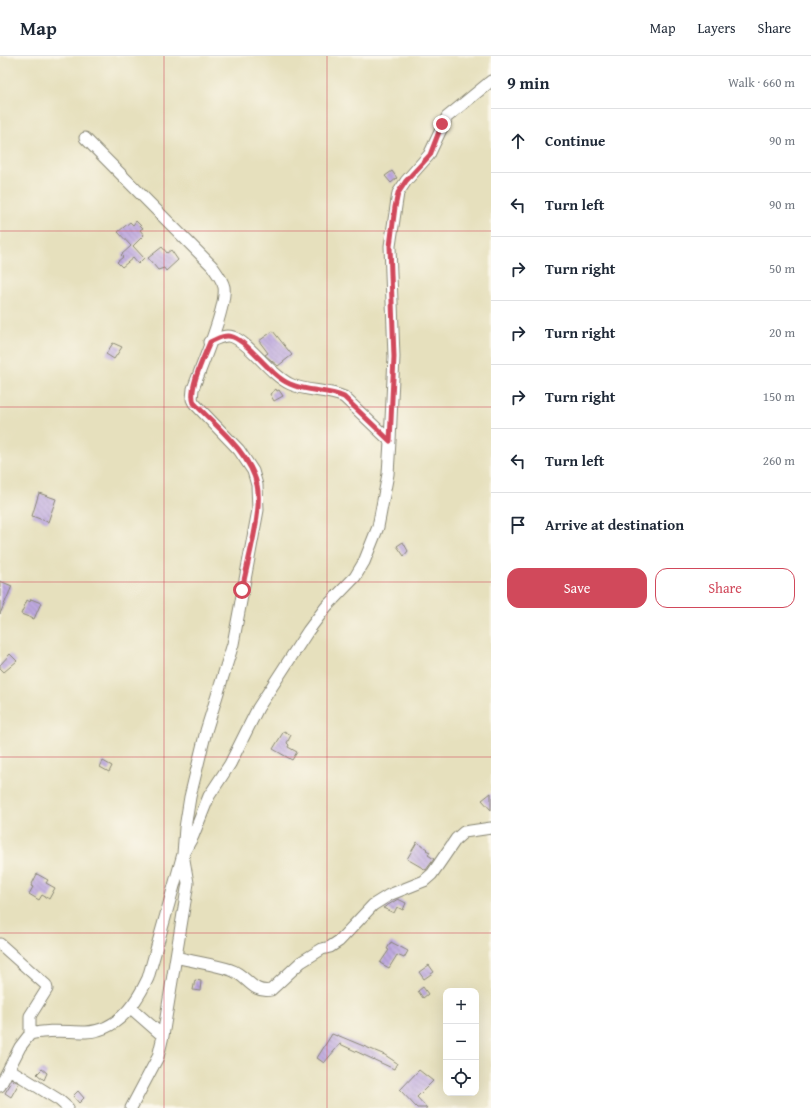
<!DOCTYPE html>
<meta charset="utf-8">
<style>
:root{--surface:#fff;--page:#f2f2f3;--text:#1f2937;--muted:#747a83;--line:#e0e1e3;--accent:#d1495b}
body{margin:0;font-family:"Gentium Book Plus",serif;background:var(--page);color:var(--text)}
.controls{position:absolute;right:12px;bottom:12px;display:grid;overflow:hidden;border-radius:8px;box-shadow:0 4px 16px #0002}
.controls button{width:36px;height:36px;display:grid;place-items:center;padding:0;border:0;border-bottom:1px solid var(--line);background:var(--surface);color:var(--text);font:20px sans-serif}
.stop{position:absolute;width:12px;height:12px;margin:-9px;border:3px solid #d1495b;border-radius:50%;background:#fff}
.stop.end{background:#d1495b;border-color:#fff;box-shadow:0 1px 4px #0008}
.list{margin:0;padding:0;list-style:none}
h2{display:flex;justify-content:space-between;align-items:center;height:52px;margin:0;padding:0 16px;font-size:17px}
h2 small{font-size:13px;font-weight:400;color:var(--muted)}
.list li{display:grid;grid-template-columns:26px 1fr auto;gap:12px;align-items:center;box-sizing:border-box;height:64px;padding:0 16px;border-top:1px solid var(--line)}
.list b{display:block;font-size:15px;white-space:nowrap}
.list em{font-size:13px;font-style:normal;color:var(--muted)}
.actions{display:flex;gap:8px;padding:12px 16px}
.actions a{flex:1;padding:9px 0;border:1px solid var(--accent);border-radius:12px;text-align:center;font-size:14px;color:var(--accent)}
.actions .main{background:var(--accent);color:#fff}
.icon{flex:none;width:22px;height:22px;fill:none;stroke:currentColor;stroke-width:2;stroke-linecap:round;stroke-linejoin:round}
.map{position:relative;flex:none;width:491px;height:1052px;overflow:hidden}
header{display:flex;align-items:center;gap:24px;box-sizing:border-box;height:56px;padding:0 20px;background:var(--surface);border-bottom:1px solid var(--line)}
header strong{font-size:19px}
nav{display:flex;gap:22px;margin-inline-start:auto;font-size:14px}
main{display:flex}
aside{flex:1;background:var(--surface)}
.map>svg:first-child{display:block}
.building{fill:url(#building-back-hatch)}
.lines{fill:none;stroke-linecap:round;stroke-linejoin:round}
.minor-casing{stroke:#888674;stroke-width:13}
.minor{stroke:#fff;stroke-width:11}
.route{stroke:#d1495b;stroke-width:5}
.grid{fill:none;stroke:#d1495b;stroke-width:1;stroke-opacity:0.55}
</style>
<header>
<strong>Map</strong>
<nav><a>Map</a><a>Layers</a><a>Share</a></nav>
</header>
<main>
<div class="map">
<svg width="491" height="1052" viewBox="0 0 491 1052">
<defs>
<pattern id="building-back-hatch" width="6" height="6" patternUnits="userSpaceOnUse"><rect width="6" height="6" fill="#bea9df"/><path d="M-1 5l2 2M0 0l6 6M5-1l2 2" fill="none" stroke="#9b8ab5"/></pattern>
</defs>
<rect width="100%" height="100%" fill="#fbf7ec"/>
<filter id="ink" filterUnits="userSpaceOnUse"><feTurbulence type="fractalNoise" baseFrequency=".025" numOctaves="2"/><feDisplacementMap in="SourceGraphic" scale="8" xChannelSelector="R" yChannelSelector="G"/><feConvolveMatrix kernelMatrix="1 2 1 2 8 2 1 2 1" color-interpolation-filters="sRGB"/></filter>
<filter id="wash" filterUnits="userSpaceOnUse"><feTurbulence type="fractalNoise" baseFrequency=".012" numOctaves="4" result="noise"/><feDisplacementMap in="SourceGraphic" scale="16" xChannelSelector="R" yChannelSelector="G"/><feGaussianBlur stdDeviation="0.9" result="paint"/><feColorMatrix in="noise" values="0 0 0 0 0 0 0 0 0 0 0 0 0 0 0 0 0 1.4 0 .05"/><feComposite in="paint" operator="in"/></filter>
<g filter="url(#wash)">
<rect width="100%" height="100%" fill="#e6e0bd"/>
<g id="blocks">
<path class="building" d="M392 115 397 122 391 127 385 120Z
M136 165 143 172 140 174 144 179 133 190 144 202 138 208 133 202 122 211 117 206 123 201 121 199 131 190 118 176 130 166 133 169Z
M162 191 167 197 171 194 178 204 166 215 164 212 158 214 148 202Z
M273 275 292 299 278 310 265 299 268 297 259 285Z
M113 287 122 291 114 303 106 298Z
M276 333 277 335 279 334 283 340 274 345 270 338Z
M39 437 56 443 48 466 32 460Z
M403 486 408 495 404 500 397 490Z
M0 525 12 530 0 558Z
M31 543 41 547 34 563 21 558 27 544 30 546Z
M10 598 17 605 4 616 0 612V609Z
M284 675 291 679 287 687 289 689 288 691 297 696 292 704 273 693Z
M103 705 112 710 109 716 100 711Z
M491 737V754L482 744Z
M417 786 427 793 426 794 430 796 428 799 434 803 426 814 407 803Z
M37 818 48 824 46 827 55 832 49 843 42 839 39 844 29 838 33 831 31 830Z
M398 843 406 847 403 854 397 851 394 857 383 852Z
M391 886 408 895 404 902 397 899 389 912 380 907 389 894 387 893Z
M429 909 434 916 424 923 419 916Z
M195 924 201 925 200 935 193 934Z
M423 931 428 938 423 942 418 935Z
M332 978 337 980V979L385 999 397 1007 394 1013 340 988 324 1007 317 1002Z
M42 1013 47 1017 44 1024 37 1018Z
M419 1014 433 1025 417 1041 427 1052H417L400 1034Z
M13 1024 19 1027 11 1041 5 1037Z
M78 1035 84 1042 79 1047 73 1040Z"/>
</g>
</g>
<g filter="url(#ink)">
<use href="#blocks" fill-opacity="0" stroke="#888674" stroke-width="1"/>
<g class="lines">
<g class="minor-casing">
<path id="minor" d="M209 286C217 283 224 278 233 281 251 288 269 318 290 328 307 336 327 333 344 341L390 385
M0 888 46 929 47 933 30 960V978
M176 901C194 906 214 908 231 914 247 919 252 938 271 934L301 906 322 893 330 891 339 885 373 849 389 839 424 825 432 818 456 783 464 776 491 772
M131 952 163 980
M9 1013 59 1044 68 1052
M0 1030 20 991 30 978C49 973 67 976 86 976 117 975 136 948 148 922L183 798 185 772 190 741 206 675 233 588 258 454 257 429 253 415 239 394 194 347 192 343 193 333C201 311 227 251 224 231 222 223 216 216 212 210L85 82
M131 1052 158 1001 163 980 188 827 183 798 193 780 209 740 230 708 258 652 308 575 326 551 355 521 364 506 378 471 388 418 390 385 394 301 390 190 398 137 406 125 429 99 447 61 491 25"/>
</g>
<use href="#minor" class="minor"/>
</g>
</g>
<g class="lines" filter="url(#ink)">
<path class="route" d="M242 534C247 507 263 454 257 429 251 398 215 369 194 347 188 333 204 301 210 286 217 283 224 278 233 281 251 288 269 319 290 328 307 336 327 333 344 341L390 385 394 301 390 190 395 151 398 137 406 125 430 99 442 68"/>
</g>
<path class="grid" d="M164 0V1052M327 0V1052M0 175H491M0 351H491M0 526H491M0 701H491M0 877H491"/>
</svg>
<div class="controls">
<button>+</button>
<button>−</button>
<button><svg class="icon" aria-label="locate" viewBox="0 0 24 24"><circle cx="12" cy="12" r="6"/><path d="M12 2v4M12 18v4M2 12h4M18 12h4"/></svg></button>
</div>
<div class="stop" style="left:242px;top:534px"></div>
<div class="stop end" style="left:442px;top:68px"></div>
</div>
<aside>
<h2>9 min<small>Walk · 660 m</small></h2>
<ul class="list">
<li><svg class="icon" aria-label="ahead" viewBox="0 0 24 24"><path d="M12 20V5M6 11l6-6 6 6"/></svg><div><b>Continue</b></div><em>90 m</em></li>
<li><svg class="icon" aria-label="left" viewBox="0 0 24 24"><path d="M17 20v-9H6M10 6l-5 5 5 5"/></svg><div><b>Turn left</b></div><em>90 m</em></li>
<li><svg class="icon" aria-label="right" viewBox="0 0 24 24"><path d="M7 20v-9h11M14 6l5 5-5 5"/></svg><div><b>Turn right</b></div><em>50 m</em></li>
<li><svg class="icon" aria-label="right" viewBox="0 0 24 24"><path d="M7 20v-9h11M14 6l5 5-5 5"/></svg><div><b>Turn right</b></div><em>20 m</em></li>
<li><svg class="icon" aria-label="right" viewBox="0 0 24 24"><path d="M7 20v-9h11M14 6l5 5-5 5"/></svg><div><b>Turn right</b></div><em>150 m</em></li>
<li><svg class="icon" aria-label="left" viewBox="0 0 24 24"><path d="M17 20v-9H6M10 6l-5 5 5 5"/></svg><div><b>Turn left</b></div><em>260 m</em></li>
<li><svg class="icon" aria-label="arrive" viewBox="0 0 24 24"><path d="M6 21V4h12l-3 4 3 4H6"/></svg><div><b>Arrive at destination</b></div></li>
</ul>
<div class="actions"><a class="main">Save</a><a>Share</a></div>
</aside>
</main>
